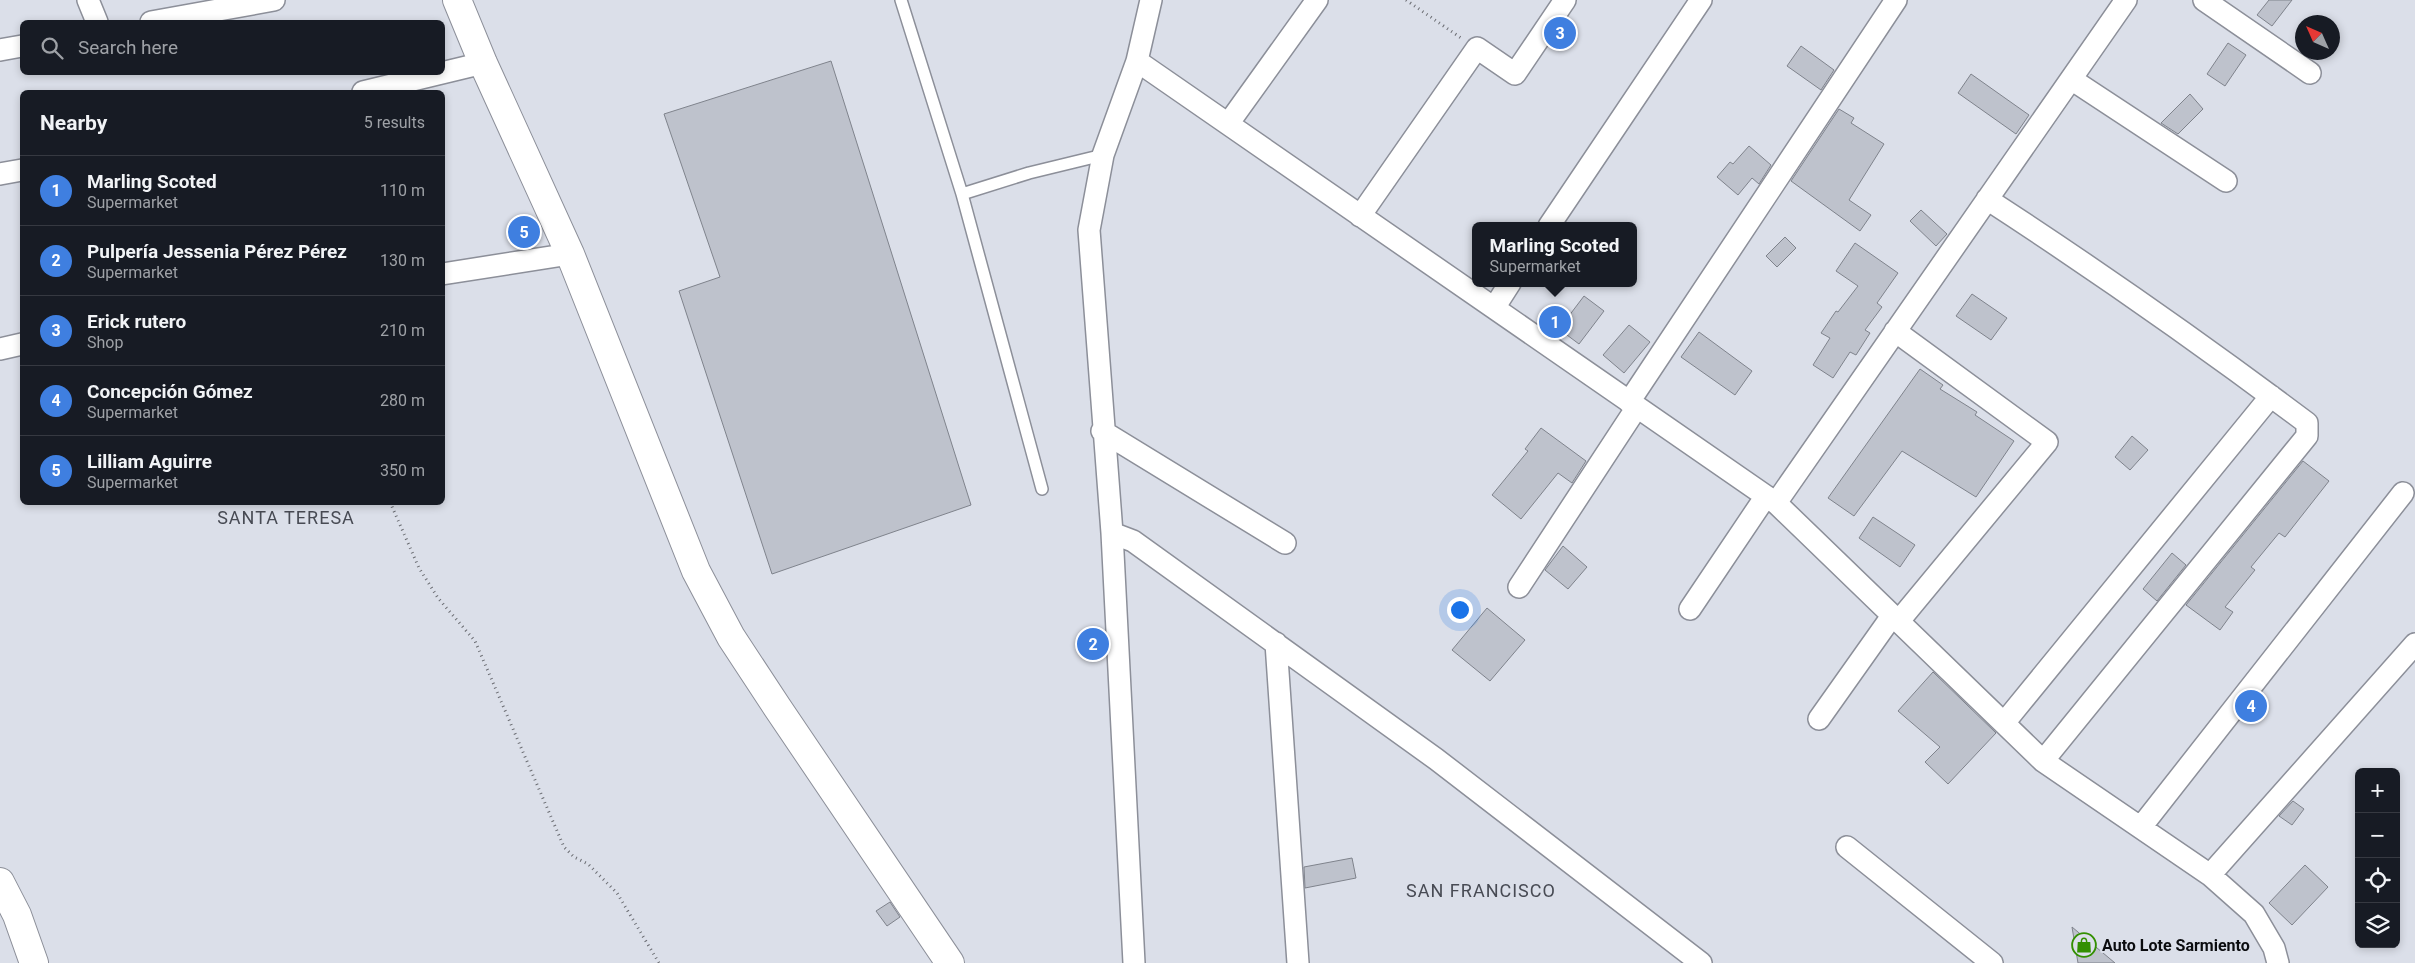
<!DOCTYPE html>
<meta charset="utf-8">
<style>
:root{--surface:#171b24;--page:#20242c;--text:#f1f3f6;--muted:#9ea1a6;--line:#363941;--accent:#1a73e8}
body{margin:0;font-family:Roboto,sans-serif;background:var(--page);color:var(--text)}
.controls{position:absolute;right:15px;bottom:15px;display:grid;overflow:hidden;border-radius:8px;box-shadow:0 2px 8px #0003}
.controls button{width:45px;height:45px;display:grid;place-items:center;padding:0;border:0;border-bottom:1px solid var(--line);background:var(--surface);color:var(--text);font:25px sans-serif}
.compass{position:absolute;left:2295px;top:15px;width:45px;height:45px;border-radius:50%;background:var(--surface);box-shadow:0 2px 8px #0003;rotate:315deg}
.you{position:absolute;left:1459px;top:609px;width:18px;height:18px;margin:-12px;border:4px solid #fff;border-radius:50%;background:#1a73e8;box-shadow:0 0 0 8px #1a73e833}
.badge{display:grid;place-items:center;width:32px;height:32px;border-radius:50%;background:var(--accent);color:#fff;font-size:16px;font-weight:700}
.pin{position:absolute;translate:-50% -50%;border:2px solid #fff;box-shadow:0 1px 5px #0006}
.popup{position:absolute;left:1472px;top:222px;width:165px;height:65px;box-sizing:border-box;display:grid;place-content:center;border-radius:8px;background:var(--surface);filter:drop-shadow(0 1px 4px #0005);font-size:16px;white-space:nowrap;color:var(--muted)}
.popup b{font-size:19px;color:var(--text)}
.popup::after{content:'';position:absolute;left:50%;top:100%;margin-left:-10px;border:10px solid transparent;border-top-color:var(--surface)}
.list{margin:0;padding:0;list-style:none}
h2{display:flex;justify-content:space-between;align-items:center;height:65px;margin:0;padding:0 20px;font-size:21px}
h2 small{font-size:16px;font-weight:400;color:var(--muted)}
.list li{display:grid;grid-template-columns:32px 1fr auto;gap:15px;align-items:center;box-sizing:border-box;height:70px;padding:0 20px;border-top:1px solid var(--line)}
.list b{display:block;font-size:19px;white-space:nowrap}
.list p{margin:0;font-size:16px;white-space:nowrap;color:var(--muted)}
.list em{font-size:16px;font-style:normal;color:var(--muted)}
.icon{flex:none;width:28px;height:28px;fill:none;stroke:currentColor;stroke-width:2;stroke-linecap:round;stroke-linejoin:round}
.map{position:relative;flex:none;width:2415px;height:963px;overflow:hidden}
.search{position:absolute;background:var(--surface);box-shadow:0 2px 8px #0003;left:20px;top:20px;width:425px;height:55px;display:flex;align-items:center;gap:12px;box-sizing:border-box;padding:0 18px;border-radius:8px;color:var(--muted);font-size:19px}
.panel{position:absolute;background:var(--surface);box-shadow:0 2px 8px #0003;left:20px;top:90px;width:425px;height:415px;border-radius:8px}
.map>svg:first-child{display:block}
.building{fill:#bec2cc;stroke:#7f838c}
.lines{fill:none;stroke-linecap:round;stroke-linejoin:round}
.service-casing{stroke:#8c8f99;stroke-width:14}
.minor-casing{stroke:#8c8f99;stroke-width:24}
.tertiary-casing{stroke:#8c8f99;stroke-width:30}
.path{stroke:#6b6d73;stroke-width:3;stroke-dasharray:1 4;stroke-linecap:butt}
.service{stroke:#fff;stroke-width:11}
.minor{stroke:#fff;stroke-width:21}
.tertiary{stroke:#fff;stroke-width:28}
.labels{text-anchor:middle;stroke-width:4;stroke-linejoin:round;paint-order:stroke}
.poi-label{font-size:16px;font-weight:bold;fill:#0b0c0f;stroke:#dbdfe9;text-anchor:start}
.neighbourhood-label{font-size:18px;letter-spacing:1px;fill:#484b54;stroke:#dbdfe9}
</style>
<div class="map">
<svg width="2415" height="963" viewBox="0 0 2415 963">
<rect width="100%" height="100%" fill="#dbdfe9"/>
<path class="building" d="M2269 0H2292L2272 26 2257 15Z
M2228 43 2246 55 2225 86 2207 74Z
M1801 46 1834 70 1821 90 1787 66Z
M831 61 971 505 772 574 679 291 720 277 664 114Z
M1971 74 2029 115 2016 134 1958 93Z
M2190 94 2203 109 2178 134 2161 123Z
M1839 109 1854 118 1851 123 1884 144 1849 200 1871 215 1860 231 1791 181Z
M1749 146 1771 165 1759 184 1752 178 1738 195 1717 177 1730 162 1733 164Z
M1921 210 1947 234 1936 246 1910 221Z
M1785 237 1796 248 1777 267 1766 256Z
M1855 243 1898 273 1877 303 1882 307 1865 330 1870 333 1856 355 1850 352 1833 378 1813 365 1830 338 1821 333 1836 311 1838 312 1858 286 1836 271Z
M1972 294 2007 318 1991 340 1956 316Z
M1584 296 1604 311 1579 344 1559 329Z
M1629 325 1650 342 1624 373 1603 355Z
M1699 332 1752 371 1735 395 1681 357Z
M1920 369 1943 385 1940 389 1977 412 1975 415 2014 441 1976 497 1902 451 1854 516 1828 498Z
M1541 428 1586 461 1572 483 1558 473 1521 519 1492 495 1528 451 1525 449Z
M2132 436 2148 450 2130 470 2115 457Z
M2303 461 2329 481 2285 537 2279 533 2251 567 2255 570 2225 607 2233 612 2220 630 2186 605Z
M1873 517 1915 545 1900 567 1859 538Z
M1563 546 1587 567 1568 589 1545 570Z
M2172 553 2186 565 2157 601 2143 589Z
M1487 608 1525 640 1490 681 1452 650Z
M1933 672 1996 733 1948 784 1925 762 1940 747 1898 711Z
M2293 801 2304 809 2292 825 2279 816Z
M1352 858 1356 878 1305 888 1304 867Z
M2305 865 2328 887 2292 925 2269 903Z
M890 902 900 917 887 926 876 911Z
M2072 927 2115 963H2078Z"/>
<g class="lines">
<g class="service-casing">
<path id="service" d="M901 0 962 194
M1042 489 962 194 1029 173 1103 155"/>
</g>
<g class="minor-casing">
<path id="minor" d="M88 0 97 22
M2204 0 2310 73
M151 22 274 0
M0 50 22 46
M1137 61 1776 503 2043 761 2210 875 2254 914 2274 948 2278 963
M2071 79 2226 181
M363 92 483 63
M1228 124 1317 0
M0 174 22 170
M1987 199C2096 270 2203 345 2307 423V436L2043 761
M1360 216 1477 48 1515 74 1565 0
M1549 226 1701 0
M442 274 570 254
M1494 308 1510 283
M1895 331 2047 442 1898 622
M0 349 22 344
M1629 402 1896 0
M1102 431 1285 543
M1776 503 2126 0
M1112 533 1133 541 1436 759 1701 963
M1519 587 1637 407
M1690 609 1766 496
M1276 643 1298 963
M1819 719 1892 616
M2004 723 2271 396
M2141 827 2403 493
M1847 847 1992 963
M2210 875 2415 644
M1134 963 1112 533 1089 230 1103 155 1137 61 1151 0"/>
</g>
<g class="tertiary-casing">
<path id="tertiary" d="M457 0 483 63 570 254 696 571 731 637 777 707 950 963
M0 882 17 915 34 963"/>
</g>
<path class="path" d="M1406 0 1461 38
M390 502 419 568 438 598 475 641 564 847 574 857 588 864 617 893 659 963"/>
<use href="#service" class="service"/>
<use href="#minor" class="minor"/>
<use href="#tertiary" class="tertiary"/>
</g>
<defs>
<g id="shop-ring" transform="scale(1.25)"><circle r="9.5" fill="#dbdfe9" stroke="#338f01" stroke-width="1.5"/><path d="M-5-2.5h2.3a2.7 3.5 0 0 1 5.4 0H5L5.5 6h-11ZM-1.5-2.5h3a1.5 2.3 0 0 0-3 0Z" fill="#338f01"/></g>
</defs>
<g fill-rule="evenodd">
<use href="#shop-ring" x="2084" y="945"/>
</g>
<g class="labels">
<g class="poi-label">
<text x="2102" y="951">Auto Lote Sarmiento</text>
</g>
<g class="neighbourhood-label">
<text x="286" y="524">SANTA TERESA</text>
<text x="1481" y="897">SAN FRANCISCO</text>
</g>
</g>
</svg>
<div class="controls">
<button>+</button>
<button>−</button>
<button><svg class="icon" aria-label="locate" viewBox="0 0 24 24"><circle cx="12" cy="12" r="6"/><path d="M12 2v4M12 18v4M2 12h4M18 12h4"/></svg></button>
<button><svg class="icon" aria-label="layers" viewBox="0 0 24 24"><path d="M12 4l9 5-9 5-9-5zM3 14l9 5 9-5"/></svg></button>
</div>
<svg class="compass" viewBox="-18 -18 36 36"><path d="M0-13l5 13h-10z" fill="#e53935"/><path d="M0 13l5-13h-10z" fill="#9ea1a6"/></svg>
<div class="you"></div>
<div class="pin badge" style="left:1555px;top:322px;background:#3f7fe0">1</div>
<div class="popup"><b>Marling Scoted</b>Supermarket</div>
<div class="pin badge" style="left:1093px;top:644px;background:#3f7fe0">2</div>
<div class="pin badge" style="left:1560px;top:33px;background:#3f7fe0">3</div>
<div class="pin badge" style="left:2251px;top:706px;background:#3f7fe0">4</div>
<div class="pin badge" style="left:524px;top:232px;background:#3f7fe0">5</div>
<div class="search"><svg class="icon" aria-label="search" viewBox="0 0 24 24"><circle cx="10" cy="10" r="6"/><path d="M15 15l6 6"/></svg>Search here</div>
<section class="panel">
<h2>Nearby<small>5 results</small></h2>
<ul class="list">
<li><span class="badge" style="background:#3f7fe0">1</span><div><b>Marling Scoted</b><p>Supermarket</p></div><em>110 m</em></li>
<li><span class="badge" style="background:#3f7fe0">2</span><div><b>Pulpería Jessenia Pérez Pérez</b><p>Supermarket</p></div><em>130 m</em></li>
<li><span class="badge" style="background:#3f7fe0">3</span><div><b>Erick rutero</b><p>Shop</p></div><em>210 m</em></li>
<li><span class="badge" style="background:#3f7fe0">4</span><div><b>Concepción Gómez</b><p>Supermarket</p></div><em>280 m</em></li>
<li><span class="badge" style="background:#3f7fe0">5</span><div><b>Lilliam Aguirre</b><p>Supermarket</p></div><em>350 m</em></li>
</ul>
</section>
</div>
